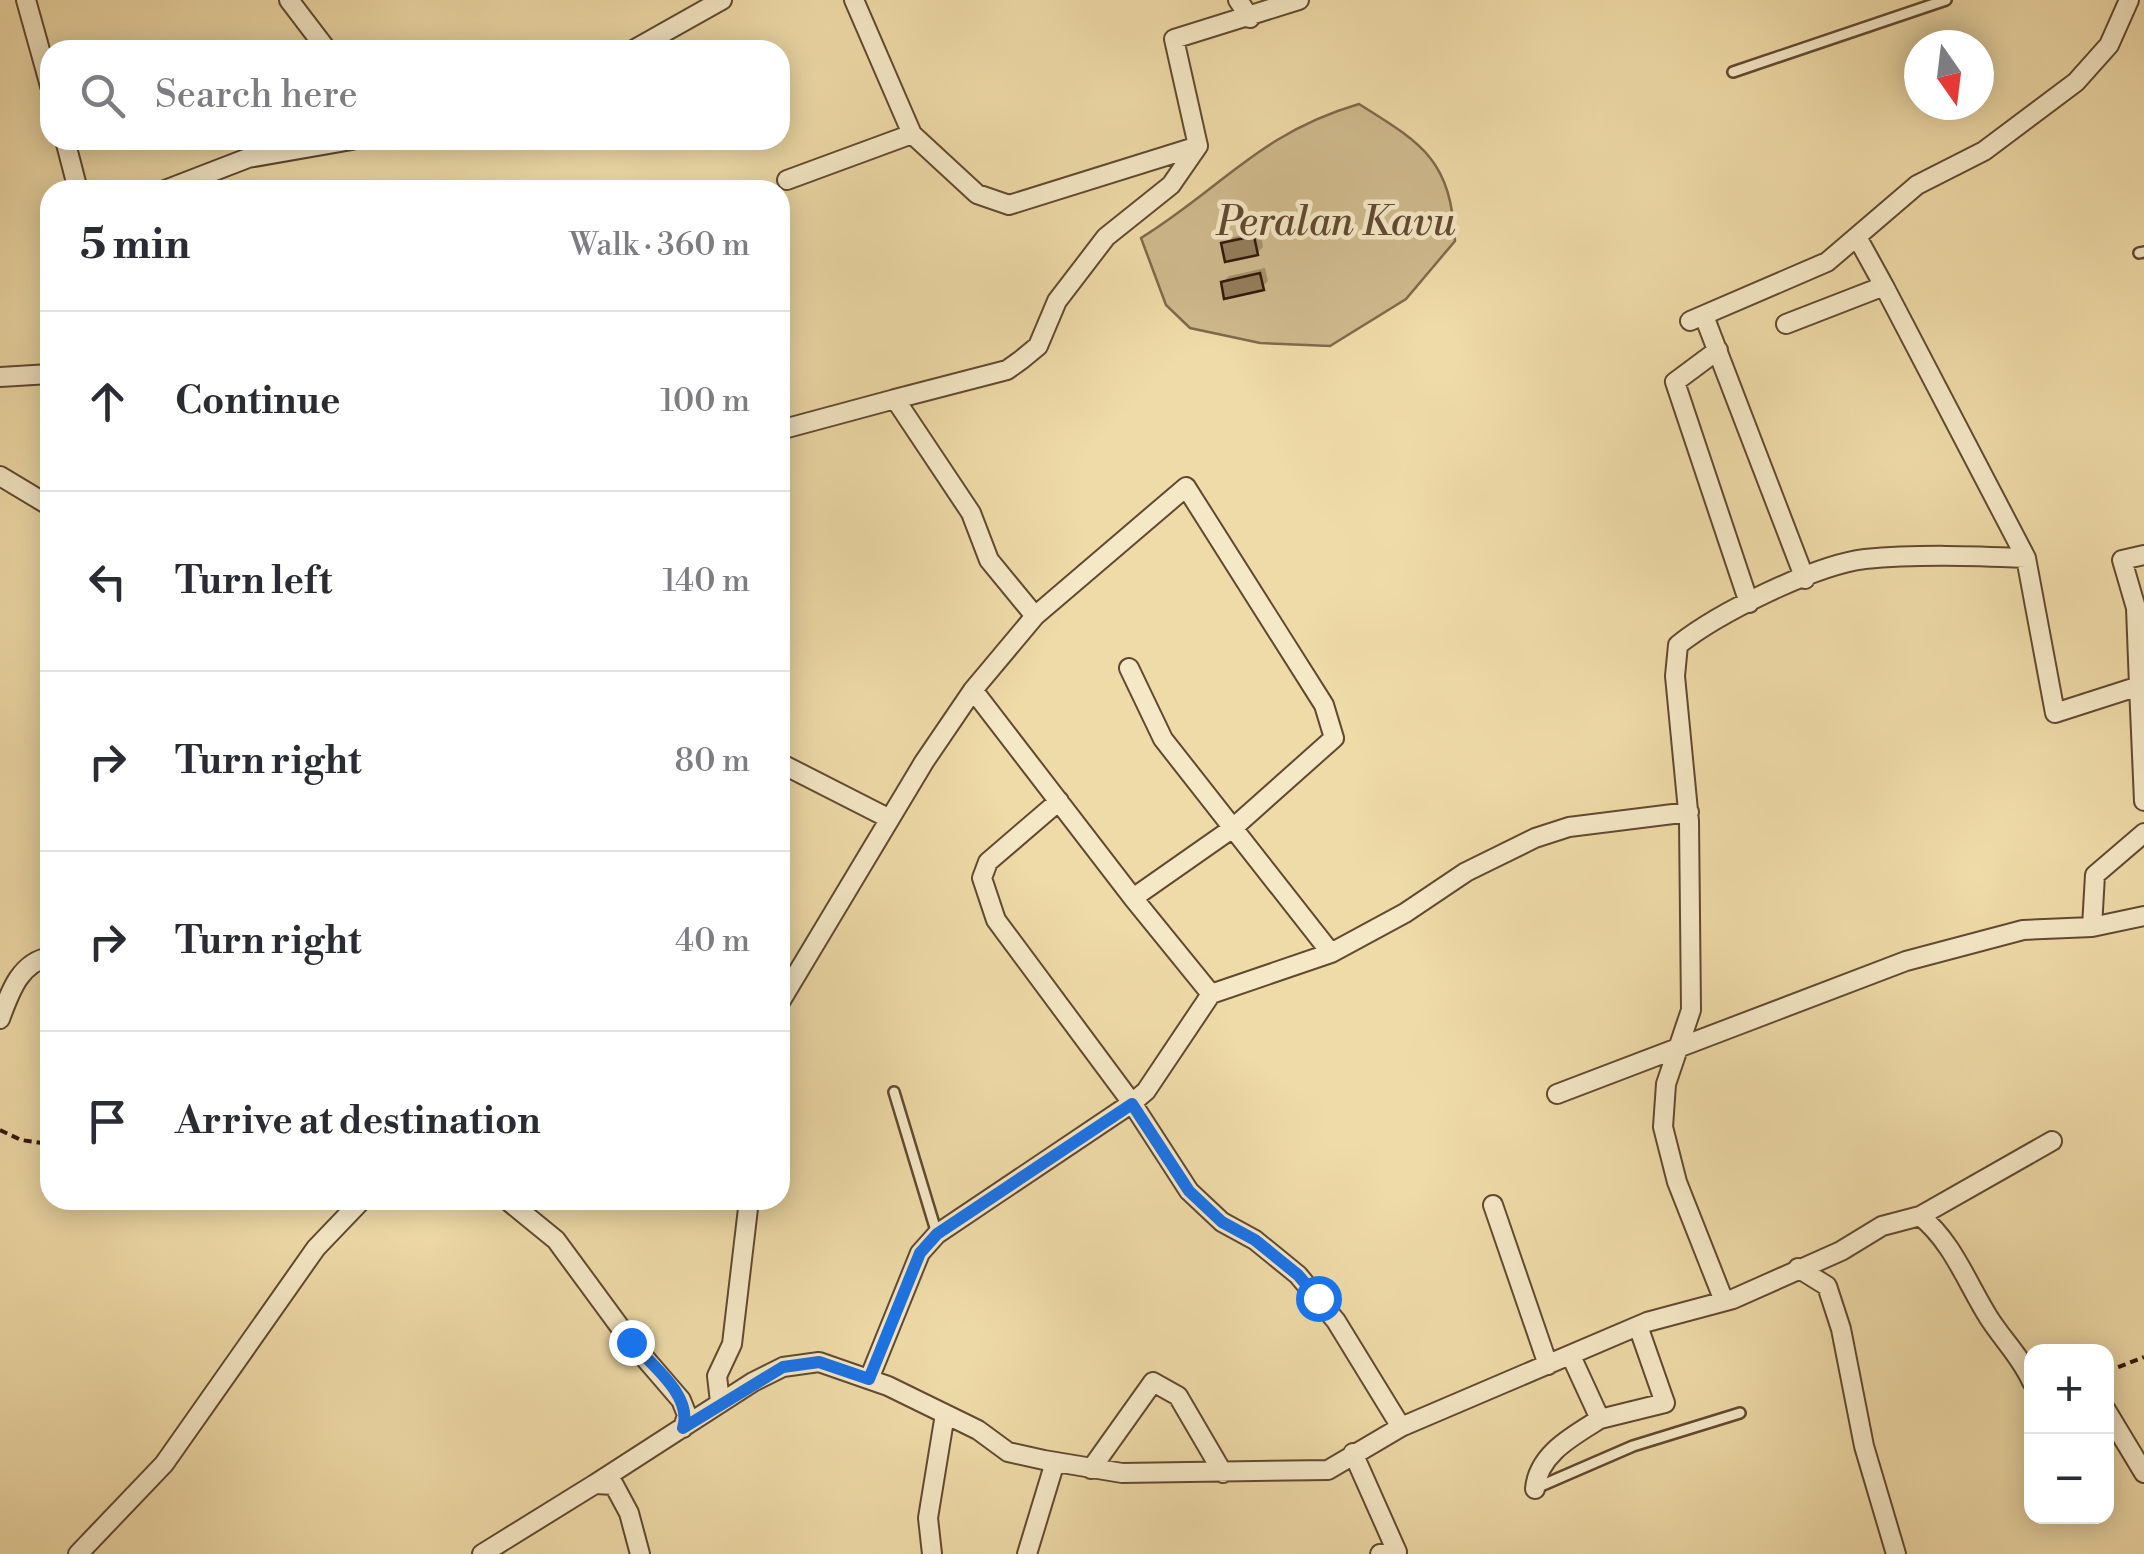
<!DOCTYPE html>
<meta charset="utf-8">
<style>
:root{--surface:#fff;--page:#f7f7f7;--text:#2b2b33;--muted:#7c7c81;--line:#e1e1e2}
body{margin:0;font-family:"Libre Bodoni",serif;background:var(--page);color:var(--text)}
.controls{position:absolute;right:30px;bottom:30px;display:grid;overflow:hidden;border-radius:20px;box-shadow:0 5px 25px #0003}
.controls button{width:90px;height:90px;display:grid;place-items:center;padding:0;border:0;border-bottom:2px solid var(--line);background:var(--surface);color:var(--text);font:50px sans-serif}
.compass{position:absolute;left:1904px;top:30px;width:90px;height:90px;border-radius:50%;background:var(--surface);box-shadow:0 5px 25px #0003;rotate:166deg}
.stop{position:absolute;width:30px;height:30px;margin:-22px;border:8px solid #1a73e8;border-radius:50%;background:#fff}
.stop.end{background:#1a73e8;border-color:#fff;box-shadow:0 2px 10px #0008}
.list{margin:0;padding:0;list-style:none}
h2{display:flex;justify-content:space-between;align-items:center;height:130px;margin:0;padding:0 40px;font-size:42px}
h2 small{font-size:32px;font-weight:400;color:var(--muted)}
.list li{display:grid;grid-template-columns:65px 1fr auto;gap:30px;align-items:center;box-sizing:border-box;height:180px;padding:0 40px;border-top:2px solid var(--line)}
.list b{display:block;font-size:38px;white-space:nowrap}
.list em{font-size:32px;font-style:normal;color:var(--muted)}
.icon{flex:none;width:55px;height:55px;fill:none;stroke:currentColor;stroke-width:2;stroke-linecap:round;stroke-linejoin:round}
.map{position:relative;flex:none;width:2144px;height:1554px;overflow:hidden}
.search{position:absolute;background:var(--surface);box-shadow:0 5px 25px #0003;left:40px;top:40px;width:750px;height:110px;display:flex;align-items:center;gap:25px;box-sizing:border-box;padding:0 35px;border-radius:30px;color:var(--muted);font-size:38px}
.panel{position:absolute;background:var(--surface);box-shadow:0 5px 25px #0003;left:40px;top:180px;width:750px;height:1030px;border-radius:30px}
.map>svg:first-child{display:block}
.green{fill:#cfba8d;stroke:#80694b;stroke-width:2.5}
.shadow{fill:#0003}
.building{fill:#947d5c;stroke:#321809;stroke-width:2.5}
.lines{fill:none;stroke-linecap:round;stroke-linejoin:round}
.service-casing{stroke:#614931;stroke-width:14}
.minor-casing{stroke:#614931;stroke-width:22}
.path{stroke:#321809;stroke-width:4;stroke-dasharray:8 5;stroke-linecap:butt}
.service{stroke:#f5e8c6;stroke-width:9}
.minor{stroke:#f5e8c6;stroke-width:18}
.route{stroke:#1a73e8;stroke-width:12}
.labels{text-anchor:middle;stroke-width:9;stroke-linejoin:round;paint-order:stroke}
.park-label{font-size:40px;font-style:italic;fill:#614931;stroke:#f5e8c6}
</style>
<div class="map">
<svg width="2144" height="1554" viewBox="0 0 2144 1554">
<rect width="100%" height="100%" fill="#efdba8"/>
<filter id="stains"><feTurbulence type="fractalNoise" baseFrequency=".002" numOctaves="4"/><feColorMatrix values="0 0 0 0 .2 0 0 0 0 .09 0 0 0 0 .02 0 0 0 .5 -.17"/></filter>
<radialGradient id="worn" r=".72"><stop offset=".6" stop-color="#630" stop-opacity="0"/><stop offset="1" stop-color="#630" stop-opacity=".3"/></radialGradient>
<path class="green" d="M1359 104C1423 144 1451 160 1455 241L1406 299 1330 346 1260 343 1190 328 1166 305 1141 238C1223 187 1260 133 1359 104Z"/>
<path class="shadow" d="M1260 231 1263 247 1257 253 1224 244 1230 238Z
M1265 268 1268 281 1262 287 1223 282 1229 276Z"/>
<path class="building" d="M1254 236 1258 255 1225 262 1221 243Z
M1260 273 1264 290 1224 299 1221 282Z"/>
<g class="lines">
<g class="service-casing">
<path id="service" d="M1733 72 1946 0
M2139 253 2144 252
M894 1092 937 1234
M1536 1488 1633 1446 1740 1413"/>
</g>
<g class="minor-casing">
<path id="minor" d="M26 0 50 86
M289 0 327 50
M854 0 912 134 977 194 1009 205 1198 146
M1238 0 1250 18
M633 50 722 0
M65 140 78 190
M787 180 912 134
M165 190 248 158 352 140
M1884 286 2026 558 2055 713 2139 686 2136 608 2122 560 2144 555
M1704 316 1805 579
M1690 321 1827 262 1917 185 1984 151 2076 82 2109 45 2129 0
M1786 324 1884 286 1857 237
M1718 350 1675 382 1749 603
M0 377 50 374
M895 399 1007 370 1021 360 1038 346 1057 301 1106 237 1171 185 1198 146 1174 39 1299 0
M780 430 895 399 971 513 989 560 1035 616 973 690 924 762 780 1002
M0 476 50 506
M1035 616 1186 487 1324 705 1334 738 1233 828 1133 898 1211 994
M1129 668 1163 739 1331 953
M2139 686 2144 801
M973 690 1133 898
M780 763 890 819
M1059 801 988 862 982 878 996 920 1132 1103 1189 1191 1222 1222 1255 1240 1298 1275 1336 1321 1401 1427
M2092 927 2144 916
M0 1019C10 992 20 962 50 957
M1557 1094 1906 961 2023 930 2092 927 2095 875 2144 833
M507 1200 556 1240 631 1342 681 1400 687 1415 683 1428
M1493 1205 1548 1365
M1920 1216 2052 1141
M1798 1268 1827 1286 1841 1329 1864 1446 1896 1554
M1724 1301 1677 1182 1663 1127 1666 1084 1691 1010 1689 821 1675 676 1678 645C1718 613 1815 565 1865 559 1918 554 1974 556 2026 558
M1571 1356 1600 1419 1665 1403 1638 1326
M869 1379 920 1253 937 1234 1132 1103 1146 1091 1211 994 1331 953 1405 913 1466 872 1535 838 1569 827 1689 812
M720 1402 717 1376 732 1344 749 1200
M2106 1410 2144 1473
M1353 1453 1397 1552 1380 1554
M1091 1469 1153 1382 1178 1396 1223 1473
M595 1484 753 1382 783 1367 819 1362 888 1386 978 1430 1008 1452 1044 1460 1122 1473 1328 1470 1401 1427 1647 1322 1733 1299 1841 1251 1882 1226 1920 1216C1952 1241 1967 1283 1989 1318 2003 1340 2021 1357 2032 1382
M1535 1489C1538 1454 1573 1436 1600 1419
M78 1554 164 1464 316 1248 362 1200
M482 1554 595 1484 614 1485 629 1513 640 1554
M932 1554 928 1518 945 1414
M1027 1554 1055 1462"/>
</g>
<path class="path" d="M0 1130 21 1140 50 1144
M2106 1372 2144 1357"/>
<use href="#service" class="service"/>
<use href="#minor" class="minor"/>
</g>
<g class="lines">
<path class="route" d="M631 1342C652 1365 693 1396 683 1428L783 1367 819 1362 869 1379 920 1253 937 1234 1132 1104 1189 1191 1222 1222 1255 1240 1298 1275 1318 1298"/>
</g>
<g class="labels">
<g class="park-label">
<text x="1336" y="235">Peralan Kavu</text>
</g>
</g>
<rect width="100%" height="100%" filter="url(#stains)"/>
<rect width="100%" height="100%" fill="url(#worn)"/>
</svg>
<div class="controls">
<button>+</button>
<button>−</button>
</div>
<svg class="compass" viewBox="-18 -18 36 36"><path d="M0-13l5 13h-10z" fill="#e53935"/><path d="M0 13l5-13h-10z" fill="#7c7c81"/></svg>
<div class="stop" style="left:1318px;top:1298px"></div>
<div class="stop end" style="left:631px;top:1342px"></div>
<div class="search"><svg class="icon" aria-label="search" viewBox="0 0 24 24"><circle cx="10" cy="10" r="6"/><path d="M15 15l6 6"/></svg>Search here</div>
<section class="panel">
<h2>5 min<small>Walk · 360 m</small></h2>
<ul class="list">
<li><svg class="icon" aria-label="ahead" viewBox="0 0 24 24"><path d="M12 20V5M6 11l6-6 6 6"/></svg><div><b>Continue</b></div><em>100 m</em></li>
<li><svg class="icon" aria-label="left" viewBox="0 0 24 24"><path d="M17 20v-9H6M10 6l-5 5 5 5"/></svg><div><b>Turn left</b></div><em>140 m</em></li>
<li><svg class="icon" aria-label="right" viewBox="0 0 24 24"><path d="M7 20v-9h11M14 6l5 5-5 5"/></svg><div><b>Turn right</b></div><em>80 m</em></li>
<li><svg class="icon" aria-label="right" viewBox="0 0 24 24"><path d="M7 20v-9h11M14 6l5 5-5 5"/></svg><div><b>Turn right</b></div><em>40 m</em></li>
<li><svg class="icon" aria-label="arrive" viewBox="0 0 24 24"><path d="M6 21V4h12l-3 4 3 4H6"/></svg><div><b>Arrive at destination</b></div></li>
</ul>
</section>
</div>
